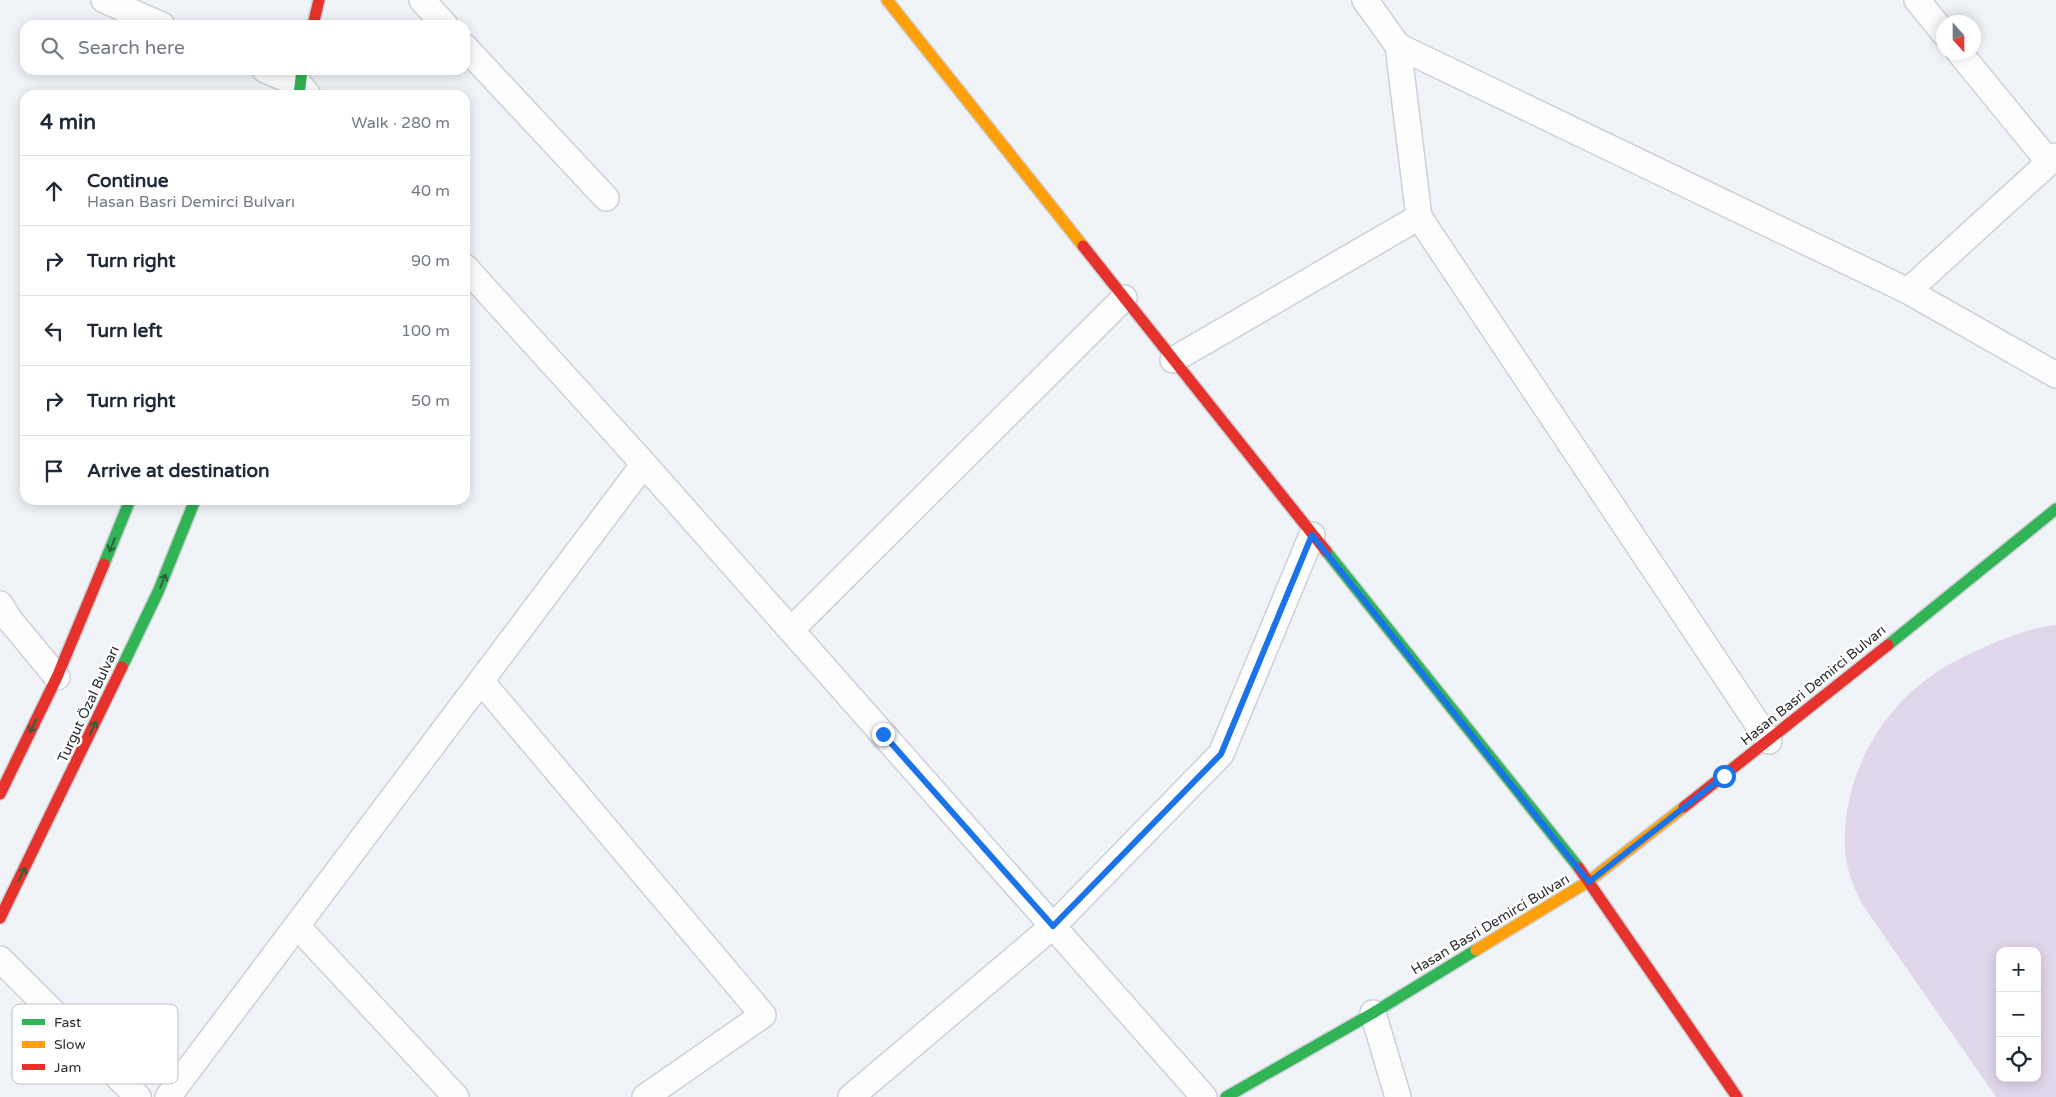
<!DOCTYPE html>
<meta charset="utf-8">
<style>
:root{--surface:#fff;--page:#f6f6f7;--text:#1f2937;--muted:#747a83;--line:#e0e1e3}
body{margin:0;font-family:"Varela Round",sans-serif;background:var(--page);color:var(--text)}
.controls{position:absolute;right:15px;bottom:15px;display:grid;overflow:hidden;border-radius:10px;box-shadow:0 2px 12px #0003}
.controls button{width:45px;height:45px;display:grid;place-items:center;padding:0;border:0;border-bottom:1px solid var(--line);background:var(--surface);color:var(--text);font:25px sans-serif}
.compass{position:absolute;left:1936px;top:15px;width:45px;height:45px;border-radius:50%;background:var(--surface);box-shadow:0 2px 12px #0003;rotate:159deg}
.stop{position:absolute;width:15px;height:15px;margin:-11px;border:4px solid #1a73e8;border-radius:50%;background:#fff}
.stop.end{background:#1a73e8;border-color:#fff;box-shadow:0 1px 5px #0008}
.list{margin:0;padding:0;list-style:none}
h2{display:flex;justify-content:space-between;align-items:center;height:65px;margin:0;padding:0 20px;font-size:21px}
h2 small{font-size:16px;font-weight:400;color:var(--muted)}
.list li{display:grid;grid-template-columns:32px 1fr auto;gap:15px;align-items:center;box-sizing:border-box;height:70px;padding:0 20px;border-top:1px solid var(--line)}
.list b{display:block;font-size:19px;white-space:nowrap}
.list p{margin:0;font-size:16px;white-space:nowrap;color:var(--muted)}
.list em{font-size:16px;font-style:normal;color:var(--muted)}
.icon{flex:none;width:28px;height:28px;fill:none;stroke:currentColor;stroke-width:2;stroke-linecap:round;stroke-linejoin:round}
.map{position:relative;flex:none;width:2056px;height:1097px;overflow:hidden}
.search{position:absolute;background:var(--surface);box-shadow:0 2px 12px #0003;left:20px;top:20px;width:450px;height:55px;display:flex;align-items:center;gap:12px;box-sizing:border-box;padding:0 18px;border-radius:15px;color:var(--muted);font-size:19px}
.panel{position:absolute;background:var(--surface);box-shadow:0 2px 12px #0003;left:20px;top:90px;width:450px;height:415px;border-radius:15px}
.map>svg:first-child{display:block}
.green{fill:#e1d7eb;fill-rule:evenodd}
.lines{fill:none;stroke-linecap:round;stroke-linejoin:round}
.street-casing{stroke:#cdd0d4;stroke-width:28}
.fast-casing{stroke:#cdd0d4;stroke-width:14}
.slow-casing{stroke:#cdd0d4;stroke-width:14}
.jam-casing{stroke:#cdd0d4;stroke-width:14}
.street{stroke:#fdfdfe;stroke-width:25}
.fast{stroke:#30b455;stroke-width:11}
.slow{stroke:#ff9f0a;stroke-width:11}
.jam{stroke:#e5322d;stroke-width:11}
.oneway{stroke:#2c623e}
.route{stroke:#1a73e8;stroke-width:6}
.labels{text-anchor:middle;stroke-width:5;stroke-linejoin:round;paint-order:stroke}
.street-label{font-size:14px;fill:#2a2c2e;stroke:#fff}
.key{fill:#fff;stroke:#bfc0c0;stroke-width:1}
.key-label{font-size:14px;fill:#2a2c2e}
</style>
<div class="map">
<svg width="2056" height="1097" viewBox="0 0 2056 1097">
<rect width="100%" height="100%" fill="#f0f4f8"/>
<path class="green" d="M2056 625V1097H1996L1862 904C1854 888 1846 869 1845 850 1841 785 1875 717 1927 679 1945 665 1966 655 1987 646 2008 637 2033 627 2056 625ZM2000 951H2037V1078H2000Z"/>
<g class="lines">
<g class="street-casing">
<path id="street" d="M104 0 162 25
M422 0 445 25
M1365 0 1398 46 1908 291 2056 375
M1917 0 1944 33
M1398 46 1419 217 1769 741
M465 47 606 198
M1959 52 2049 162
M265 70 299 84 308 95
M465 267 644 464 1204 1097
M1908 291 2056 156
M1173 360 1419 217
M0 604 9 619 57 677
M791 630 1124 298
M481 681 763 1015 645 1097
M297 926 456 1097
M0 959 138 1097
M1373 1013 1398 1097
M168 1097 644 464
M851 1097 1053 926 1221 754 1312 535"/>
</g>
<g class="fast-casing">
<path id="fast" d="M299 95 302 70
M1326 551 1579 868
M104 564 130 500
M1888 645 2056 509
M122 667 158 592 195 500
M1226 1097 1373 1013 1476 950"/>
</g>
<g class="slow-casing">
<path id="slow" d="M887 0 1083 246
M1476 950 1589 881 1684 807"/>
</g>
<g class="jam-casing">
<path id="jam" d="M313 25 319 0
M1083 246 1326 551
M0 794 57 677 104 564
M1684 807 1888 645
M1579 868 1737 1097
M0 918 122 667"/>
</g>
<use href="#street" class="street"/>
<use href="#fast" class="fast"/>
<use href="#slow" class="slow"/>
<use href="#jam" class="jam"/>
</g>
<defs><path id="oneway-shaft" d="M-6 0H5M1.5-3L5.5 0L1.5 3" fill="none" stroke-width="1.6" stroke-linecap="round" stroke-linejoin="round" transform="scale(1.25)"/></defs>
<g class="oneway">
<use href="#oneway-shaft" transform="translate(112 545) rotate(112)"/>
<use href="#oneway-shaft" transform="translate(163 581) rotate(-67)"/>
<use href="#oneway-shaft" transform="translate(33 726) rotate(116)"/>
<use href="#oneway-shaft" transform="translate(93 728) rotate(-65)"/>
<use href="#oneway-shaft" transform="translate(22 874) rotate(-64)"/>
</g>
<g class="lines">
<path class="route" d="M883 734 1053 926 1221 754 1312 535 1589 882 1724 776"/>
</g>
<g class="labels">
<g class="street-label">
<text transform="translate(1813 685) rotate(-39)" y="5">Hasan Basri Demirci Bulvarı</text>
<text transform="translate(88 704) rotate(-65)" y="5">Turgut Özal Bulvarı</text>
<text transform="translate(1490 924) rotate(-31)" y="5">Hasan Basri Demirci Bulvarı</text>
</g>
</g>
<rect x="12" y="1004" width="166" height="80" rx="8" class="key"/>
<rect x="22" y="1019" width="23" height="6" fill="#30b455"/>
<rect x="22" y="1041" width="23" height="7" fill="#ff9f0a"/>
<rect x="22" y="1064" width="23" height="6" fill="#e5322d"/>
<g class="key-label">
<text x="54" y="1027">Fast</text>
<text x="54" y="1049">Slow</text>
<text x="54" y="1072">Jam</text>
</g>
</svg>
<div class="controls">
<button>+</button>
<button>−</button>
<button><svg class="icon" aria-label="locate" viewBox="0 0 24 24"><circle cx="12" cy="12" r="6"/><path d="M12 2v4M12 18v4M2 12h4M18 12h4"/></svg></button>
</div>
<svg class="compass" viewBox="-18 -18 36 36"><path d="M0-13l5 13h-10z" fill="#e53935"/><path d="M0 13l5-13h-10z" fill="#747a83"/></svg>
<div class="stop" style="left:1724px;top:776px"></div>
<div class="stop end" style="left:883px;top:734px"></div>
<div class="search"><svg class="icon" aria-label="search" viewBox="0 0 24 24"><circle cx="10" cy="10" r="6"/><path d="M15 15l6 6"/></svg>Search here</div>
<section class="panel">
<h2>4 min<small>Walk · 280 m</small></h2>
<ul class="list">
<li><svg class="icon" aria-label="ahead" viewBox="0 0 24 24"><path d="M12 20V5M6 11l6-6 6 6"/></svg><div><b>Continue</b><p>Hasan Basri Demirci Bulvarı</p></div><em>40 m</em></li>
<li><svg class="icon" aria-label="right" viewBox="0 0 24 24"><path d="M7 20v-9h11M14 6l5 5-5 5"/></svg><div><b>Turn right</b></div><em>90 m</em></li>
<li><svg class="icon" aria-label="left" viewBox="0 0 24 24"><path d="M17 20v-9H6M10 6l-5 5 5 5"/></svg><div><b>Turn left</b></div><em>100 m</em></li>
<li><svg class="icon" aria-label="right" viewBox="0 0 24 24"><path d="M7 20v-9h11M14 6l5 5-5 5"/></svg><div><b>Turn right</b></div><em>50 m</em></li>
<li><svg class="icon" aria-label="arrive" viewBox="0 0 24 24"><path d="M6 21V4h12l-3 4 3 4H6"/></svg><div><b>Arrive at destination</b></div></li>
</ul>
</section>
</div>
